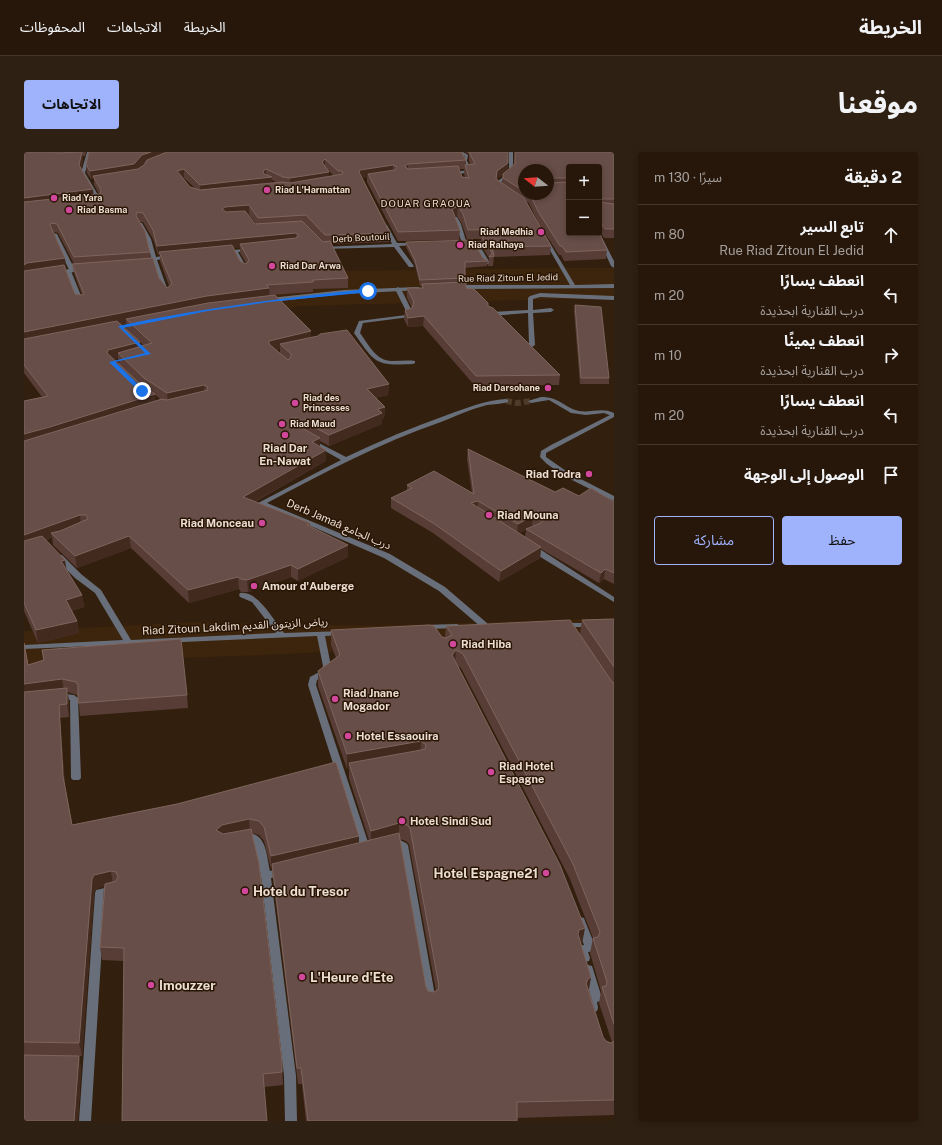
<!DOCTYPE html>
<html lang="ar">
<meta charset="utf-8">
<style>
:root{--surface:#26170a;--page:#2e2013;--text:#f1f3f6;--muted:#a49f9c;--line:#42362b;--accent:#9fb3fd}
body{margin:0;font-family:"Public Sans","Noto Sans Arabic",sans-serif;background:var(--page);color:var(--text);direction:rtl}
.controls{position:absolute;right:12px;top:12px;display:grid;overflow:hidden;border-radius:4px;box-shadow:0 2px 6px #0003}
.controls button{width:36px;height:36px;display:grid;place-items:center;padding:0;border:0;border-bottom:1px solid var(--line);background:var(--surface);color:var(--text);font:20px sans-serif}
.compass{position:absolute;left:494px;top:12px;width:36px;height:36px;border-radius:50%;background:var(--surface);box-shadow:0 2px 6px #0003;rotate:287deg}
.stop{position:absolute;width:12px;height:12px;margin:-9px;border:3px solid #1a73e8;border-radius:50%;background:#fff}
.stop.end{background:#1a73e8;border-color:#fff;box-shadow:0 1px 4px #0008}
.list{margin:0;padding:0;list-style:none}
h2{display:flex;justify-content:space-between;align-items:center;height:52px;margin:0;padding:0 16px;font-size:17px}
h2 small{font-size:13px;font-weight:400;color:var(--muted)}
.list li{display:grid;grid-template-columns:26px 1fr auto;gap:12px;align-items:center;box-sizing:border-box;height:60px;padding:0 16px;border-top:1px solid var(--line)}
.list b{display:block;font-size:15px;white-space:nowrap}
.list p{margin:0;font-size:13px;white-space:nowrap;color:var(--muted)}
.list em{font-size:13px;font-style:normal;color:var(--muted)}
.actions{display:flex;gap:8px;padding:12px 16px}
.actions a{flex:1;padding:9px 0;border:1px solid var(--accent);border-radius:4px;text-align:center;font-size:14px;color:var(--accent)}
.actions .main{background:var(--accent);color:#111}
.icon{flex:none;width:22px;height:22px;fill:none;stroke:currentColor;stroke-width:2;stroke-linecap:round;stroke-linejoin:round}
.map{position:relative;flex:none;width:590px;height:969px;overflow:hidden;direction:ltr;border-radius:4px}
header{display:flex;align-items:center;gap:24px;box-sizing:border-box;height:56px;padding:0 20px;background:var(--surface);border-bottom:1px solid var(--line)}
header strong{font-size:19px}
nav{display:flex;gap:22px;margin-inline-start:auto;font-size:14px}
.intro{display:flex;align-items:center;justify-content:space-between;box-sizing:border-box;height:96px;padding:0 24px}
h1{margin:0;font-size:28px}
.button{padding:10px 18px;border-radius:4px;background:var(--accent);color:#111;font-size:14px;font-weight:700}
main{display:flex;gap:24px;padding:0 24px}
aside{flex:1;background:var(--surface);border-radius:4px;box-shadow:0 2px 6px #0003}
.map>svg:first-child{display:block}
.built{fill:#3d240c}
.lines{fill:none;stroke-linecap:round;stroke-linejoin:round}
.pedestrian-tunnel{stroke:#4e3c2b;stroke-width:6;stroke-dasharray:6 3;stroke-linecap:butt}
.service{fill:#686f7a;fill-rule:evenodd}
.pedestrian{fill:#686f7a;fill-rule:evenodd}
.minor{fill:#686f7a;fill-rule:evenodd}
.wall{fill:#583d37;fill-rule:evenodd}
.shaded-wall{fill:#422a1f}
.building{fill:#684e48;stroke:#7d655d;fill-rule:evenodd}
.route{fill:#1a73e8}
.hotel-dot{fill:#d1479c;stroke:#281504;stroke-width:1.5}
.labels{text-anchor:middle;stroke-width:3;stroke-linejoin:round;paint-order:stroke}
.far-poi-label{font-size:9px;font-weight:bold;fill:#ecded3;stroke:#281504;text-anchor:start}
.far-street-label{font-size:9px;fill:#ecded3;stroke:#281504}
.far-neighbourhood-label{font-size:10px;letter-spacing:1px;fill:#ecded3;stroke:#281504}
.poi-label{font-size:11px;font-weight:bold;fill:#ecded3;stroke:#281504;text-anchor:start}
.street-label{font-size:11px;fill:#ecded3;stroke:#281504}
.near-poi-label{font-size:13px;font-weight:bold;fill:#ecded3;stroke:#281504;text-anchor:start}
</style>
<header>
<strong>الخريطة</strong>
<nav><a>الخريطة</a><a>الاتجاهات</a><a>المحفوظات</a></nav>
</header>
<div class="intro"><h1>موقعنا</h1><a class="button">الاتجاهات</a></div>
<main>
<aside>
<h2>2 دقيقة<small>سيرًا · 130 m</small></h2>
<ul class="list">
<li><svg class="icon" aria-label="ahead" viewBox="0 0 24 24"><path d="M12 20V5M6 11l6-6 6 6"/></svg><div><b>تابع السير</b><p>Rue Riad Zitoun El Jedid</p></div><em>80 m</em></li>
<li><svg class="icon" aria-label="left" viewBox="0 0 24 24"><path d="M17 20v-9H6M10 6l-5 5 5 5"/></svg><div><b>انعطف يسارًا</b><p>درب القنارية ابحذيدة</p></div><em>20 m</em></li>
<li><svg class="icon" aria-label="right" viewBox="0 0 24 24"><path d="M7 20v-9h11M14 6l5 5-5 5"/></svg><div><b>انعطف يمينًا</b><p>درب القنارية ابحذيدة</p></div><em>10 m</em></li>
<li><svg class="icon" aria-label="left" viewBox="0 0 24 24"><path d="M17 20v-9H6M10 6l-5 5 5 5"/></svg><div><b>انعطف يسارًا</b><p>درب القنارية ابحذيدة</p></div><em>20 m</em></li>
<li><svg class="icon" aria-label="arrive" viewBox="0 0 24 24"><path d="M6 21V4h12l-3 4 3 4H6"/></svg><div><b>الوصول إلى الوجهة</b></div></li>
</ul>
<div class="actions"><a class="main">حفظ</a><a>مشاركة</a></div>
</aside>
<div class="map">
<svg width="590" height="969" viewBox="0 0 590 969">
<rect width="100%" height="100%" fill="#321f0d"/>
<path class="built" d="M545 116H590V148L538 147 276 154 105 188 0 168 244 120Z
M590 466V486L262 502 0 512V479L170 470 345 474Z"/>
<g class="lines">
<path class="pedestrian-tunnel" d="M482 249 493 251 507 249"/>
<path class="service" d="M63 0H67L61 21 77 48V49H70V48L72 47 57 21Z
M575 80 590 109V116L587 114 572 81H575Z
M29 81 33 82 51 118 47 119 60 151 59 152 54 151 41 119 45 118 29 82Z
M374 135 377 137 388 159 386 165 339 171 336 181C345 193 352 209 368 209 376 209 384 208 391 209V211L389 212C351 214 351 211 330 181L335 169 382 163V159L371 137Z
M516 141 590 144V148L516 145 509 147V158L527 156 530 158 527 160 509 161 511 193 508 195 505 193 504 161 467 164 464 162 467 160 504 158V146L506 144Z
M590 261V265L522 301V305L545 321 590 344V349L540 324 523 312 516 305 517 299 527 293Z
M505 394H511L590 445V450L505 398 504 396Z
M32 403H38L57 422 77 438 107 488 252 481 228 450 216 445 215 443 216 441C234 438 250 469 260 481L320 479 321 481 320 483 301 484 307 514 304 522 293 528 292 533 347 699 345 701 342 703 339 701 337 699 284 533 286 525 297 519 299 514 293 484 0 497V493L99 488 71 441 51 426 32 407 31 405Z
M537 471H567L571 473 567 475H537L536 473Z
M433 472 437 474 436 476 400 477 396 475 400 473Z
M34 541 50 543 54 546 57 626 55 628H49L47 626 46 548 31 546 30 544 31 542Z
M229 682C243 686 243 707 246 719L259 716 262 717 264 720 262 723 247 726 272 924 273 969H261L260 924 237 724 230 691 227 689 216 688 214 686 216 684Z
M376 688 382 691 384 693 412 849 411 852 407 853 403 852 402 849 375 695 367 698 364 696 362 694 364 692Z
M89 734 93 735 94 738 93 741 81 744 67 969H55L71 741 72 738Z
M556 765 560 766 561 769 572 796 571 799 564 800 566 806 565 809 561 810 557 809 553 797 554 794 560 793 551 769 552 766Z
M564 813 568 814 569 817 578 846 577 849 573 850 574 856 573 859 569 860 565 859 561 846 562 843 566 842 559 817 560 814Z"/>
<path class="pedestrian" d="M517 245C537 245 540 256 555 259 568 261 578 255 590 261V265L580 261 562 263 547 261 525 248 507 251 504 249Z
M482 247 484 248V250C477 252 470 252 463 253 447 257 432 264 417 270 356 291 299 321 243 351L366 402 421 435 463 471 464 473 463 475H457L415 439 360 406 234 351 317 308 285 290V288H289L322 305C355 289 389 275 423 263 443 256 461 248 482 247Z"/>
<path class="minor" d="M434 0H439L444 3 443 9 449 20 425 23V21L444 18 439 9 441 4Z
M485 0H489V20L477 30 480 38 478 39 476 38 473 30 485 20Z
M429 65H433L437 72 442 89H470V91H454L466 111 465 112H461L449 91H438Z
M114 71H118L127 87 132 105 145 103 148 105 133 108 143 136 142 137H138C127 116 127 92 114 72Z
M359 72 363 73 373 91H394L396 92 394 93 375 94 390 114 389 115H385L370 95 299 97 297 96 299 95 368 92 359 73Z
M520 87 524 88 551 133 590 132V136L432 137 429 135 432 133H546L520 88Z
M227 96 229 97V98L214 100 224 118 221 120 218 118 209 101H201L199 100 201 99Z
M60 115 62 116V118L32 123 29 121 32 119Z
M394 135 397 137 396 138 320 142 246 150 243 148 246 146 320 138Z"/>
</g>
<path class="wall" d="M0 0H62L61 4H58L59 9 57 17 69 37V42H75L70 33V27H67L63 21 62 12 65 0 439 3 442 8V13L446 12 445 9V2L441 0H484V18L490 12 491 0H590V86H580L575 79 545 15V81L583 98 582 107 540 109 537 103H535L514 70 505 51 501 49 527 94 526 103 470 105 469 114H464L465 106 457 93V87H443L438 72 433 64 431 65 436 78 435 88 374 89 343 30V25L338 26 366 81 365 90 307 92 324 126V136L289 137V140L245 143H246L287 186 365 232 364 243 351 246 361 255 360 266 358 267V272L305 294 296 289V295L302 309 231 350 286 371V375L324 393V405L274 429 267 425 224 440H217L215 437 165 451 107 396 53 416 29 393 28 385 22 388 58 443 60 455 48 459 53 469 55 481 14 491 0 459V249L18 245 0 221ZM122 11 120 13 114 17 119 12ZM303 17 310 24H305ZM435 17H440V22L441 25H438ZM500 18 524 42H500ZM479 22 478 31V32L473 27ZM159 26H160L171 36 166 35ZM248 28 252 30 248 31ZM223 63H225L232 72H231ZM115 70H119L129 87 134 103H136V109L145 134 143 136 135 126 127 106 126 100ZM30 80 34 81 50 112H48L50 121 58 143 51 142 41 116 42 115ZM209 96H216V101L222 111V112L216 109ZM102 171 103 177 96 172ZM116 190 120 194 116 195ZM256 197V201L252 198ZM94 206 95 212 90 207ZM131 243 134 245 136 247 131 249Z
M382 90 459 106 464 109 463 114 441 116 442 136 464 154 536 223 535 233 451 234 399 174 384 175 380 167 381 158 388 156 383 145V136H398V134H396L391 113 382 95Z
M551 153 585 226V232H556L550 159Z
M444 297 531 340 555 344 590 350V432L580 427 575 431 517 397 516 406 475 430 409 381 367 356V346L383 339V333L448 341 443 307ZM502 378 501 385 495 381Z
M590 467V963L493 966V969H282L278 932H274L249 727 248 717H247L240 689 235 683 228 681 258 910 259 933 240 935 100 809 78 808 76 795 80 734 72 737 70 741 58 904H55L57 917 54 969H0V491L4 513 19 508 18 498 163 543 164 556 56 564 54 544 53 543 43 540 45 549V565L36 566 41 634 48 673 153 652 312 610 335 691 345 688 325 626V617H323L294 534V519L312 506 307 493V478L421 486 422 474 556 482 558 468ZM434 514 437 516 546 727 569 786 566 801 577 839 575 851 588 890 587 891 582 889 579 885 565 838 567 825 557 792H558ZM376 687 382 689 385 692 412 839 409 840 404 839 402 835Z"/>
<path class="shaded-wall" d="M58 0 59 9 56 22 55 13Z
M127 0H152L119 12 110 21 69 24 70 27H67L66 19Z
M301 7V16L298 10Z
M484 11V19L472 28 473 19Z
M384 12V20L381 14Z
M369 13V22H344L343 25 336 27 335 20 336 18Z
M160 17V26L154 28 153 19Z
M242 17V26L248 25V34L176 41V33L239 19Z
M305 20V29L266 34V26Z
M69 37 70 46 0 55V46Z
M225 53V63L202 65 198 57 201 55Z
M434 54 433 64 428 66V57Z
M576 70 575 79V71Z
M272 81V91L216 92V96L137 103 135 100 136 103H134L133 94Z
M41 106 42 115 5 121 0 124V113L3 111Z
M245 136 246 146 102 167V171L0 191V180L183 144Z
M400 164 399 174 384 175V166Z
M287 179V190L256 192V197L245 200V189Z
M116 190 117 200 94 201V206L85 209 83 201 84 198Z
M365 232 364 243 343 247V237Z
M180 233 181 244 144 252 143 241Z
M131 242 132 253 0 293V282Z
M361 255 360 266 358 267V272L305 294V283L354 257Z
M296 286V298L288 290Z
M302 298V309L219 356V345Z
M454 349 453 359 447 351Z
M56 363 57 374 27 381 28 385 0 395V383Z
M509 364 508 375 493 382 494 372Z
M105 384 107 396 53 416 51 404Z
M324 393V405L274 429V417Z
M517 395 516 406 475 430 477 419Z
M41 408 43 420 37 409Z
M267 413V425L224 440 223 428Z
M581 417 580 427 575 431 577 421Z
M214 425 215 437 165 451 164 438Z
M58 443 60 455 44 460 42 448Z
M53 469 55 481 14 491 12 478Z
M432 498 431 513 428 503Z
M38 527 40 540 0 545V532Z
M43 536 45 549V565L43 552Z
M35 553 36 566 41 637 39 624Z
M397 589 396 605 325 611V617H323V602Z
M225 667 226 681 199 687 192 678 198 673Z
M375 671V687L347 694V679Z
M335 684V697L248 712V717H247V704Z
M87 719 89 733 72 737 70 741 58 904 55 891 68 727 70 723Z
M561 776 558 792 553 794 552 797 555 778Z
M567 825 564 841 561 843 564 827Z
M55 904 57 917 54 969H50Z"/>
<path class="building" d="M0 0H31L33 1 58 0 55 13 69 37 0 46Z
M65 0H127L118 3 110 12 66 19 62 12Z
M143 0H439L438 1 442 8 384 12 381 14 384 17 434 14 438 25 445 26 441 13 451 12 445 0H484V11L473 19 472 27 500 46 527 94 468 95 470 104 465 105 468 101 457 84 485 82 488 79 485 77 444 78 439 62 434 54 428 57 436 78 374 80 344 22 371 18 373 15 369 13 336 18 335 20 366 81 301 83 282 63 234 66 225 53 201 55 198 57 202 60 221 59 231 72 278 69 299 90 306 89 324 126 289 128V130L242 133 245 136 183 144 0 180V119L40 113 51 142 58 143 60 142 48 112 129 106 135 126 143 136 148 132 135 100 208 93 216 109 222 112 225 108 216 92 272 86 275 83 272 81 133 94 129 78 119 61 113 60 112 64 121 79 126 100 50 105 33 72 27 71 26 73 41 106 3 111 0 113V50L76 42 77 38 69 24 114 17 120 13 123 8ZM301 7 314 19H318L319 22 266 31 258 30 176 38 166 35 153 19 160 17 176 33 248 25 240 22 239 19 242 17 259 25 266 26 305 20 298 10Z
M491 0H590V47H576L575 49V15H545V26H525L524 28V18H500V39L479 26V22L491 12Z
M524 30 525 31 545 30V81H575V80L583 98 542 100 538 94H536L515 61 506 43 505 42H524Z
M575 50 590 52V77H581L576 70 575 71Z
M449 88 459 106 464 109 441 110V126L396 128 391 108 382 90Z
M442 130V136L450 137 464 151V154L469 156 536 223 452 224 400 164 384 166 381 158 388 156 390 150 383 136H399L398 132Z
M251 143 287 179 245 189V192L264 208 267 205V202L256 192 294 184 296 182 323 178 365 232 343 237 361 255 354 257 358 261 305 283 273 266H267V270L296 286 288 290 302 298 219 345 286 371 283 373 324 393 274 417 267 413 223 428 217 427 214 425 164 438 105 384 51 404 27 381 36 379 64 367 62 363H56L0 383V289L138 247 143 248 184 238 183 234 180 233 143 241 120 226 94 201 128 191 102 167 184 151Z
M551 153 577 155 585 226H557Z
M93 169 116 190 84 198 83 201 114 230 131 242 26 275 0 282V249L24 244 0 213V187Z
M444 297 531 340 539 336 555 344 567 336 590 350V421L581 417 577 421 502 377 517 371 519 367 516 364H509L494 372 454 349 447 351 517 395 477 419 409 371 367 346 388 336 383 333 410 319 450 342Z
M18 384 41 408 37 409 58 443 42 448 53 469 12 478 0 451V389Z
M590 467V515L558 468Z
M546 468 588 530 590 531V872L578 835 582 834 583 830 569 786 574 785 576 780 549 712 439 502 432 498 428 503 536 713 561 776 555 778 554 782 567 825 564 827 562 831 579 885 582 889 587 891 590 889V948L493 950V969H284L277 916H273L248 712 375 681 402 835 404 839 409 840 414 838 415 834 386 676 383 673 375 671 347 679 325 611 397 598 401 597 402 593 397 589 323 602 294 519 316 503 307 478 405 473 410 474 418 485 422 486 428 483 422 474Z
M157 487 163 543 54 551V533L52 530 38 527 0 532V491L4 513 20 508 18 498Z
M43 536V552L35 553 39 624 48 673 153 652 312 610 335 684 247 704 240 675 235 669 225 667 198 673 192 678 199 682 227 677 235 711 258 910V920L239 922 243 969H98L100 796 76 795 81 732 92 729 94 725 92 720 87 719 70 723 68 727 55 891 0 890V540Z
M0 903 55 904 50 969H0Z"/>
<path class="route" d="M344 137 346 140 245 150 184 159 99 176 127 202 91 210 120 238V240H116L85 210 121 201 94 174C176 156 260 146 344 137Z"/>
<g class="hotel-dot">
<circle cx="243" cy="38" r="4"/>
<circle cx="30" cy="46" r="4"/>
<circle cx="45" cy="58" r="4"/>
<circle cx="517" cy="80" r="4"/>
<circle cx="436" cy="93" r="4"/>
<circle cx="248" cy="114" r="4"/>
<circle cx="524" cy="236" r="4"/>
<circle cx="271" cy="251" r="4"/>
<circle cx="258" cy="272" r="4"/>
<circle cx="261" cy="283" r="4"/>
<circle cx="565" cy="322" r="4"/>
<circle cx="465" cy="363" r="4"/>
<circle cx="238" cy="371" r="4"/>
<circle cx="230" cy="434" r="4"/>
<circle cx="429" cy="492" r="4"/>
<circle cx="311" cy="547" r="4"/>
<circle cx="324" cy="584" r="4"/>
<circle cx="467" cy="620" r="4"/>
<circle cx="378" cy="669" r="4"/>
<circle cx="522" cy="721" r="4"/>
<circle cx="221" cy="739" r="4"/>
<circle cx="278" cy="825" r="4"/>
<circle cx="127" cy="833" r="4"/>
</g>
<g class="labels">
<g class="far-poi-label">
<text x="251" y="41">Riad L'Harmattan</text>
<text x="38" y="49">Riad Yara</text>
<text x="53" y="61">Riad Basma</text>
<text x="509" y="83" text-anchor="end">Riad Medhia</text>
<text x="444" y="96">Riad Ralhaya</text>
<text x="256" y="117">Riad Dar Arwa</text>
<text x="516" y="239" text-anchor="end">Riad Darsohane</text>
<text x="279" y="249">Riad des<tspan x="279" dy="10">Princesses</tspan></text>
<text x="266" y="275">Riad Maud</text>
</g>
<g class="far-street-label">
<text transform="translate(337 86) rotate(-3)" y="3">Derb Boutouil</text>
<text transform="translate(484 126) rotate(-1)" y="3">Rue Riad Zitoun El Jedid</text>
</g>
<g class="far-neighbourhood-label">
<text x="402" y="55">DOUAR GRAOUA</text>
</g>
<g class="poi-label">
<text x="261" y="300" text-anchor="middle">Riad Dar<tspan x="261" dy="13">En-Nawat</tspan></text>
<text x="557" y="326" text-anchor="end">Riad Todra</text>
<text x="473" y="367">Riad Mouna</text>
<text x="230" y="375" text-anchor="end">Riad Monceau</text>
<text x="238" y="438">Amour d'Auberge</text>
<text x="437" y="496">Riad Hiba</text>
<text x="319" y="545">Riad Jnane<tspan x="319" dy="13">Mogador</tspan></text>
<text x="332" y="588">Hotel Essaouira</text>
<text x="475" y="618">Riad Hotel<tspan x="475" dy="13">Espagne</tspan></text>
<text x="386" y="673">Hotel Sindi Sud</text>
</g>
<g class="street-label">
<text transform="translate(315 372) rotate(23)" y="4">Derb Jamaâ درب الجامع</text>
<text transform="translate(211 474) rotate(-3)" y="4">Riad Zitoun Lakdim رياض الزيتون القديم</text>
</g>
<g class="near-poi-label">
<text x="514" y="726" text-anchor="end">Hotel Espagne21</text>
<text x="229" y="744">Hotel du Tresor</text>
<text x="286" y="830">L'Heure d'Ete</text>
<text x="135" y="838">Imouzzer</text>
</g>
</g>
</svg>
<div class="controls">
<button>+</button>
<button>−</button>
</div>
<svg class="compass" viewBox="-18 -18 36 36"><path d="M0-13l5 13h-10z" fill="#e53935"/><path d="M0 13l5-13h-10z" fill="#a49f9c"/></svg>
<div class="stop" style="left:344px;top:139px"></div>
<div class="stop end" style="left:118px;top:239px"></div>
</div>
</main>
